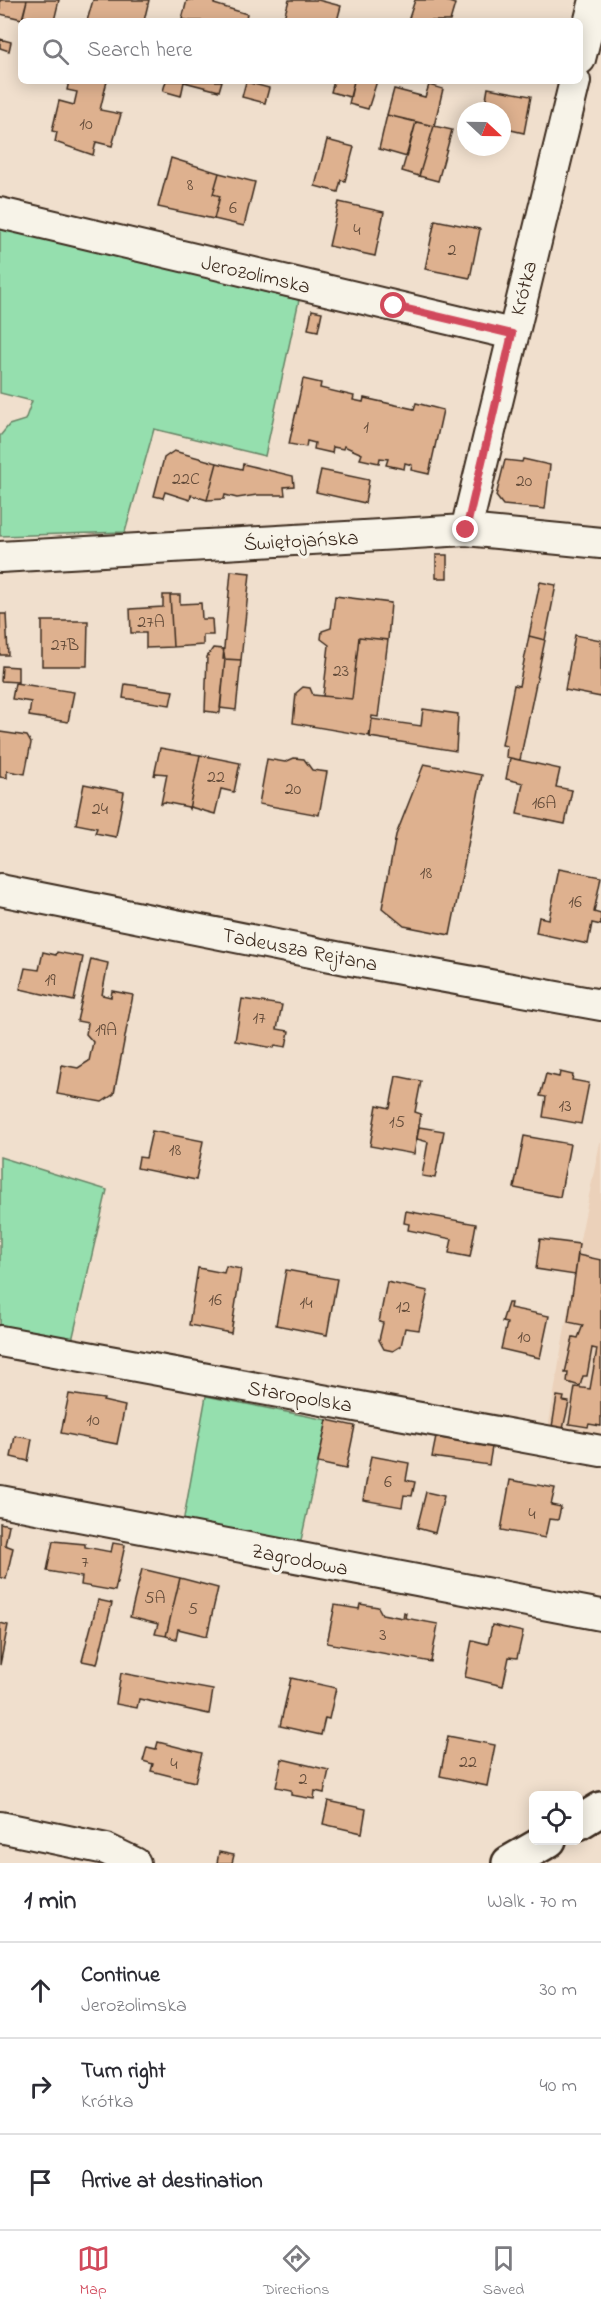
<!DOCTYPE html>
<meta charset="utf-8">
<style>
:root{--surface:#fff;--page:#f2f2f3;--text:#2b2b33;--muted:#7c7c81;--line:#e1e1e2;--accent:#d1495b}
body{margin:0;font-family:"Indie Flower",sans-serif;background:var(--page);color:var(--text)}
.controls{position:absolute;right:18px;bottom:18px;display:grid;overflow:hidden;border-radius:9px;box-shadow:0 3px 15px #0003}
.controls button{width:54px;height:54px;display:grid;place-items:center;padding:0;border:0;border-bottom:2px solid var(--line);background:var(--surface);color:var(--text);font:30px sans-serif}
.compass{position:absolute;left:457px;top:102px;width:54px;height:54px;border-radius:50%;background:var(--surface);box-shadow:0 3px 15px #0003;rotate:112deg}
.stop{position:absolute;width:18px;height:18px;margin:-14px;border:4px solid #d1495b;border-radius:50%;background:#fff}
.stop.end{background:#d1495b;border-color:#fff;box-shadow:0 2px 6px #0008}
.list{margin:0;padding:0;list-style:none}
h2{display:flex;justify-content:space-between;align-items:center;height:78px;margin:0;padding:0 24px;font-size:26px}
h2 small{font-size:20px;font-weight:400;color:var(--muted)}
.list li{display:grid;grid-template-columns:39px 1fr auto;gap:18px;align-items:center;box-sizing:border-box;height:96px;padding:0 24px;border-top:2px solid var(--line)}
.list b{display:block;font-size:22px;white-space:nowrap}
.list p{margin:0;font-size:20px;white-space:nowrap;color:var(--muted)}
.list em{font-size:20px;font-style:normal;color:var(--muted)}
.icon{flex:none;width:33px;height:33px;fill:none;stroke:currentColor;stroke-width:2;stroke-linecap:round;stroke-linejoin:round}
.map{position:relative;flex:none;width:601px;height:1863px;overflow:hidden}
.search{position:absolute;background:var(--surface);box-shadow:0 3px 15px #0003;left:18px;right:18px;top:18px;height:66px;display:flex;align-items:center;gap:15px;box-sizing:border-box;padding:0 21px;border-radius:9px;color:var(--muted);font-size:22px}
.sheet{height:366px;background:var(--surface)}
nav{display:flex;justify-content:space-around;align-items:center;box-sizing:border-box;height:84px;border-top:2px solid var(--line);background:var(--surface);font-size:16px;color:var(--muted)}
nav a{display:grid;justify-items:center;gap:3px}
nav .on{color:var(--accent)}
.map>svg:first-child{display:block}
.built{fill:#ebd1ba}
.green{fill:#95dfae;stroke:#688466;stroke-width:1.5}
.building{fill:#deb18f;stroke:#3b2a1e;stroke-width:1.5}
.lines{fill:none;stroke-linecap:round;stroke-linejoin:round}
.minor-casing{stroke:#3b2a1e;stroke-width:34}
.tertiary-casing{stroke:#3b2a1e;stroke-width:38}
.minor{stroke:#f7f3e8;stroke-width:30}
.tertiary{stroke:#f7f3e8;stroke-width:33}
.route{stroke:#d1495b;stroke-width:8}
.labels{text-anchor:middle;stroke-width:6;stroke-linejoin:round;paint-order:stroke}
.number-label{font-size:18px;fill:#644c3a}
.street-label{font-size:21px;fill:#3b2a1e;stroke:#f7f3e8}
</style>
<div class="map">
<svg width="601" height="1863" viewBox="0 0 601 1863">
<rect width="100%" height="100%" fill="#f0dfcd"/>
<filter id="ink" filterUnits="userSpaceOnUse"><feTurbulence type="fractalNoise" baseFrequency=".0167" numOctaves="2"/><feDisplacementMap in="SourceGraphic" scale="12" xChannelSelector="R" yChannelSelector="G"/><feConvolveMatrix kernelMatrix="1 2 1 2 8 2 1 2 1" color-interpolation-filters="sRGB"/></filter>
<g filter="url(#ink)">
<path class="built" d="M601 1138V1440L548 1429 579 1244Z"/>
<path class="green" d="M0 228 299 300 265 456 154 429 125 532 0 536V436L9 425 25 420 32 401 0 393Z
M0 1157 107 1190 71 1345 0 1329Z
M206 1396 327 1420 300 1545 183 1523Z"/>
<path class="building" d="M0 0H27L22 19 0 14Z
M27 0H59L54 21 23 17Z
M93 0H149L144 21H87Z
M187 0H215L214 4 247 14 245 21H190L182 19Z
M289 0H318L341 6 337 21H283Z
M415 0H443L455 4 450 21H408Z
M0 39 11 42 9 51 0 48Z
M69 81H107L100 110 121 114 112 146 96 142 93 155 55 142 57 132 52 131 59 101 74 105 77 92 67 90Z
M166 81H222L219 91 184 82 181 96 163 91Z
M334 81H354L350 97 331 92Z
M354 81H377L368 109 349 104Z
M246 82 269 88 265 103 242 97Z
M429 85 443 89 434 126 387 115 394 89 425 97Z
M488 88 531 96 524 133 502 128V111H484Z
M387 115 416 122 407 157 379 149Z
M416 122 434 126 419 176 402 171Z
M434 126 452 130 438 181 419 176Z
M327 140 354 147 345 181 341 180 338 192 315 186Z
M171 158 219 173 213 194 220 196 214 219 158 207Z
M219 173 255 182 244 226 214 219 220 196 213 194Z
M339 202 384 212 375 256 329 246Z
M435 220 480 229 470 278 425 269Z
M312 310 322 312 318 331 308 329Z
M303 379 321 383 320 388 354 396 353 400 363 402 364 398 414 409 416 403 443 410 429 474 411 470 412 465 405 463 404 469 386 465 388 459 380 458 379 463 360 459 362 454 344 446 343 449 333 447 332 453 314 449 315 443 307 441 306 447 289 444Z
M174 451 217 463 207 500 191 495 190 500 165 492 163 498 154 496 164 458Z
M523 459 550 465 545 509 503 505 496 496 505 460 522 462Z
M217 463 242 469 243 464 293 476 294 486 284 487 285 495H257L237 498 225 495 224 499 207 500Z
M321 470 369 480 365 503 316 492Z
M436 555H447V578H436Z
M231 571 250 573 241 660 223 659Z
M540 582 556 585 545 640 529 636Z
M163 595H170L173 647 146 648V633H131L130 609 163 607Z
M170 595H180V604L201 603 202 619H212L213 635H203V645L173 647Z
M335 596 391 603 388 640 359 637 352 699 323 696 329 645 321 639 322 631 331 628Z
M0 614H6L8 655H0Z
M42 621H88L87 666H42Z
M575 635 601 640V697L565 690Z
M529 636 545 640 520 760 506 757 507 746 502 745 514 685 519 686Z
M359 637 388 640 378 717 372 716 369 736 293 723 296 693 303 687 310 688 313 695 352 699Z
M213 648 223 649 225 659 220 713 205 711 207 657Z
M225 659 241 660 236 710 220 708Z
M2 666 18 667V682L1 681Z
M15 683 74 692 68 722 29 716 31 702 12 699Z
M125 684 173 691 170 705 123 698Z
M423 709 458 714 456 751 370 737 372 719 421 726Z
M0 732 27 736 31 743 25 774 7 771V778L0 777Z
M160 748 200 755 189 809 188 807 164 802 161 804 167 774 156 773 154 776Z
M200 755 240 763 234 792 221 789 215 814 190 807 189 809Z
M294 758 304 759 312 770 327 772 319 815 259 804 267 759 285 762Z
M510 758 560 769 556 787 572 790 565 824 517 814 523 783 506 779Z
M424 764 482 775 450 935 404 926 382 908 396 835Z
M84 784 124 792 116 837 95 833 97 828 76 824Z
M559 869 601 877 594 912 601 914V925L592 923 588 944 536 933 539 917 549 919Z
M43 952 56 955 57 952 83 957 74 1001 20 989 25 968 39 970Z
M91 959 108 963 102 995 111 997 112 991 133 995 114 1094 102 1102 57 1094 62 1065 78 1068 89 1061 93 1042 86 1034 88 1023 77 1021Z
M242 999 282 1005 277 1029 289 1031 286 1047 275 1045 274 1048 235 1041Z
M560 1072 573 1075 572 1080 589 1083 581 1124 543 1117 546 1097 540 1096 546 1074 559 1077Z
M396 1076 421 1081 415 1112 421 1114 414 1154 370 1146 377 1105 390 1108Z
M419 1127 444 1131 435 1178 422 1176 428 1142 417 1139Z
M152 1131 203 1141 196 1180 137 1168 139 1157 146 1158Z
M524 1136 570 1144 560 1197 514 1188Z
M406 1211 476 1224 470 1257 449 1253 452 1239 408 1230 409 1224 404 1223Z
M540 1239 579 1244 575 1275 536 1269Z
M578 1255 601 1260V1426L589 1424 588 1427 569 1424 575 1387 590 1389 597 1349 592 1348 587 1376H583L580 1386 567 1382 568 1373H565L573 1337 578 1338 583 1325 568 1322Z
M226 1266 241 1269 231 1333 189 1325 198 1268 224 1273Z
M286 1270 337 1279 327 1335 276 1325Z
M387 1282 428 1291 419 1330 405 1328 401 1346 393 1351 384 1349 379 1340 383 1323 379 1322Z
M508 1303H511L510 1308 549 1316 540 1358 501 1349 507 1323 502 1322Z
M69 1394 104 1399 103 1401 125 1406 117 1444 61 1433Z
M557 1396 564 1397 563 1401 569 1402 563 1429 552 1427Z
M327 1420 355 1426 346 1469 318 1463Z
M15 1436 32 1439 28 1461 11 1457Z
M436 1437 492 1447 489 1465 432 1457Z
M371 1456 409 1463 406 1480 415 1482 412 1496 404 1495 402 1507 363 1500Z
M510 1480 555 1488 551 1505 561 1507 558 1520 549 1519 545 1538 501 1530Z
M426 1492 444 1496 435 1533 417 1528Z
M0 1523 9 1525 5 1545 13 1548 6 1579 0 1577Z
M53 1541 85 1544V1547L111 1552 113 1543 125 1545 115 1591 81 1585 82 1577 47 1571Z
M142 1569 180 1578 166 1636 155 1634 158 1624 130 1617Z
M180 1578 218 1588 207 1636 178 1629 176 1639 166 1636Z
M98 1600 112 1603 97 1664 82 1661Z
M360 1604 378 1607 382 1614 403 1618 404 1612 406 1613 405 1618 438 1624 431 1662 327 1643 335 1605 359 1609Z
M0 1623 8 1625 0 1665Z
M492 1625 523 1632 517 1658 509 1657 503 1686 465 1677 472 1640 488 1644Z
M121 1673 213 1690 209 1714 139 1699 137 1708 116 1704Z
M291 1678 336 1688 329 1719 325 1718 321 1735 280 1726Z
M448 1736 495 1745 487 1786 440 1776Z
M158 1742 202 1753 195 1782 151 1771 153 1764 143 1761 147 1747 156 1749Z
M282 1759 329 1770 324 1793 315 1791 314 1799 291 1795V1790L276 1787Z
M328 1801 366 1809 362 1833 323 1824Z
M219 1852 234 1855 232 1863H217Z"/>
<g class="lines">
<g class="minor-casing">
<path id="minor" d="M580 59 595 0
M0 213 512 334
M466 530 575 81
M0 557 466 530 601 543
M0 890 351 960 601 1005
M0 1341 601 1451
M0 1501 601 1615
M0 1827 106 1849 135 1863"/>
</g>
<g class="tertiary-casing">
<path id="tertiary" d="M578 1823 601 1809
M509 1863 549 1840"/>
</g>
<use href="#minor" class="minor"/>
<use href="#tertiary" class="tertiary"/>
</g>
</g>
<g class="lines" filter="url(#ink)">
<path class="route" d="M394 306 512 334 466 530"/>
</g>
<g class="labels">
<g class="number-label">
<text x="86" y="129">10</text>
<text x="190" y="190">8</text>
<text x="233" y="213">6</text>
<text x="357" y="235">4</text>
<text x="452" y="255">2</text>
<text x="366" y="432">1</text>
<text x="186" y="484">22C</text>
<text x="524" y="486">20</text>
<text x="151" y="627">27A</text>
<text x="65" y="650">27B</text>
<text x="341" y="676">23</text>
<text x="216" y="782">22</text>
<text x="293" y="794">20</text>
<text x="544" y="808">16A</text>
<text x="100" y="814">24</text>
<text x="426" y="878">18</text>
<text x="575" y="907">16</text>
<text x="50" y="985">19</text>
<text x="259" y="1023">17</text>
<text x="106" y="1035">19A</text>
<text x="565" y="1111">13</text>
<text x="397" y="1127">15</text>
<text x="175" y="1155">18</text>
<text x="215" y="1305">16</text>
<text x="306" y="1308">14</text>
<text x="403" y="1312">12</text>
<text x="524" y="1342">10</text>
<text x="93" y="1425">10</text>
<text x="388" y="1487">6</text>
<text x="532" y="1519">4</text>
<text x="85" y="1567">7</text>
<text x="155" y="1603">5A</text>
<text x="193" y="1614">5</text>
<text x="383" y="1640">3</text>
<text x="468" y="1767">22</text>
<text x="174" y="1769">4</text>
<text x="303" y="1784">2</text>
</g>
<g class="street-label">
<text transform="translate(256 274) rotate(13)" y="7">Jerozolimska</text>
<text transform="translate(523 288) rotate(-76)" y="7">Krótka</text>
<text transform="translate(301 540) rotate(-3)" y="7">Świętojańska</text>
<text transform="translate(300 949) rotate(11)" y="7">Tadeusza Rejtana</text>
<text transform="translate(300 1396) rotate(10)" y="7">Staropolska</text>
<text transform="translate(300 1559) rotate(11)" y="7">Zagrodowa</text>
</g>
</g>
</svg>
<div class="controls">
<button><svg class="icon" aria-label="locate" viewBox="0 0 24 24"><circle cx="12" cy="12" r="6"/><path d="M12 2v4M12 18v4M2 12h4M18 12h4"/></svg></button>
</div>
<svg class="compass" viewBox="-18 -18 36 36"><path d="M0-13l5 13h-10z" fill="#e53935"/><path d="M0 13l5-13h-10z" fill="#7c7c81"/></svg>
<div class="stop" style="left:394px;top:306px"></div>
<div class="stop end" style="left:466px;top:530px"></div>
<div class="search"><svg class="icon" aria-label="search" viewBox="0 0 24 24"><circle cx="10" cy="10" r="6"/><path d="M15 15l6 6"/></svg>Search here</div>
</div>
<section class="sheet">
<h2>1 min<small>Walk · 70 m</small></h2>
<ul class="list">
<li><svg class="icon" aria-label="ahead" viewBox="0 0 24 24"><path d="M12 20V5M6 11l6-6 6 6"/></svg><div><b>Continue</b><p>Jerozolimska</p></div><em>30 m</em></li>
<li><svg class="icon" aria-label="right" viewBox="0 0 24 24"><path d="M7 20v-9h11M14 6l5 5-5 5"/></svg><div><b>Turn right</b><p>Krótka</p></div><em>40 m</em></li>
<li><svg class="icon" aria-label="arrive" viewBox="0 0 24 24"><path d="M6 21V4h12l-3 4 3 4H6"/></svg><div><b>Arrive at destination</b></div></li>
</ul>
</section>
<nav>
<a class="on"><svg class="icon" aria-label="map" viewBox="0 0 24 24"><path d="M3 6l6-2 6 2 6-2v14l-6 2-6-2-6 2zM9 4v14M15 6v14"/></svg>Map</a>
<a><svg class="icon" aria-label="directions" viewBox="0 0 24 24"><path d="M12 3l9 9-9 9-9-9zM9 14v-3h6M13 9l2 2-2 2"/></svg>Directions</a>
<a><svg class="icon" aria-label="saved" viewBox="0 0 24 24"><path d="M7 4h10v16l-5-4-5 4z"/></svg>Saved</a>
</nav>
